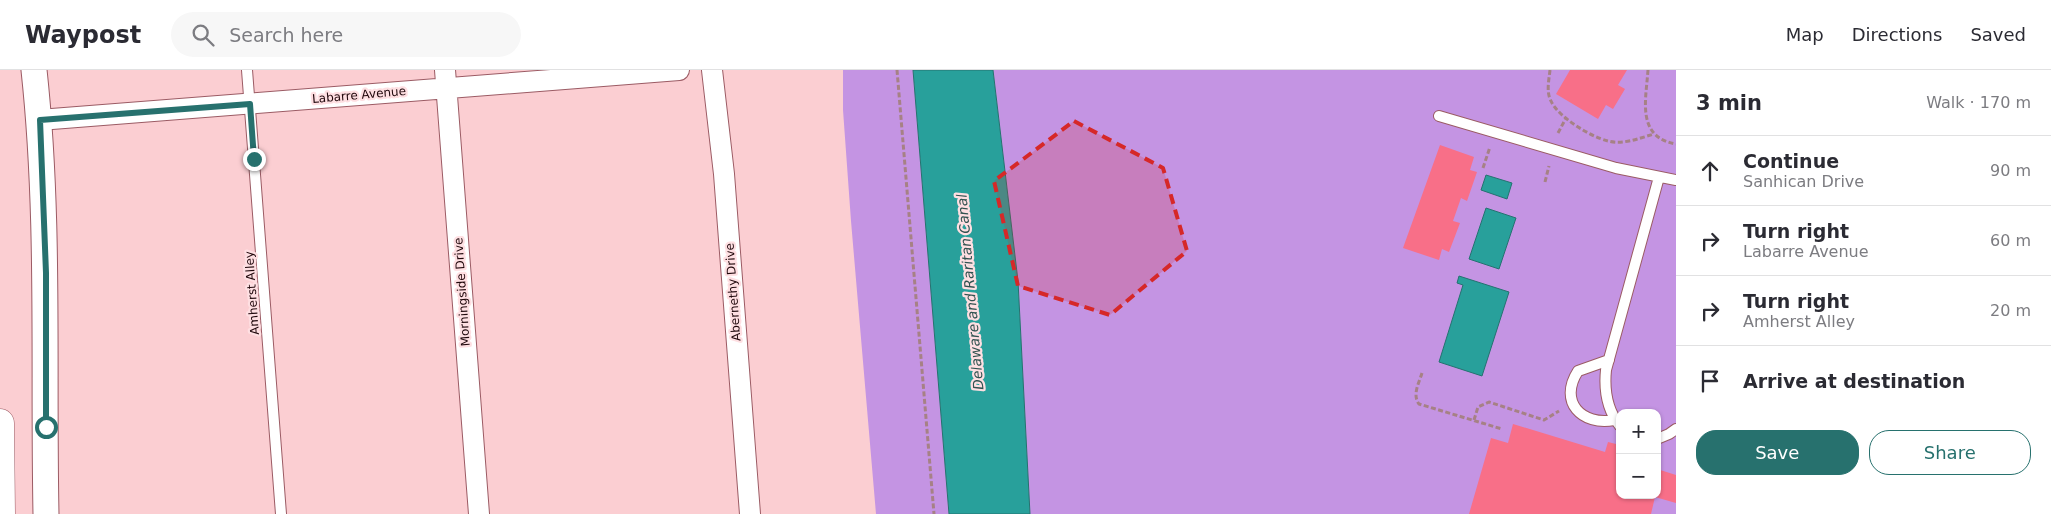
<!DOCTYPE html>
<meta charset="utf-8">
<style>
:root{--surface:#fff;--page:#f7f7f7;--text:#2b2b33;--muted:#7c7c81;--line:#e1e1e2;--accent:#27716e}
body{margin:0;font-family:"DejaVu Sans",sans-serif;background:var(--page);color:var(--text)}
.controls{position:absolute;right:15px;bottom:15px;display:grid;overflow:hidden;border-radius:10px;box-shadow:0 1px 4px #0004}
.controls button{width:45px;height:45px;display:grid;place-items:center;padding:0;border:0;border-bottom:1px solid var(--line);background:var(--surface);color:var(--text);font:25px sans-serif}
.stop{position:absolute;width:15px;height:15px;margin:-11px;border:4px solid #27716e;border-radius:50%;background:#fff}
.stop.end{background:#27716e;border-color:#fff;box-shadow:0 1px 5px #0008}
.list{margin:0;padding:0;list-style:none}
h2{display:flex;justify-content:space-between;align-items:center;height:65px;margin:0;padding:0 20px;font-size:21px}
h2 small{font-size:16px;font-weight:400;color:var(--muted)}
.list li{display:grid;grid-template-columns:32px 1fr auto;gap:15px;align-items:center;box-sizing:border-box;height:70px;padding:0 20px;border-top:1px solid var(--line)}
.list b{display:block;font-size:19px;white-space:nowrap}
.list p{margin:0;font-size:16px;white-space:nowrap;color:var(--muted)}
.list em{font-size:16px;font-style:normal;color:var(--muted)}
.actions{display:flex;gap:10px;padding:15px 20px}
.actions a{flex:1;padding:11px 0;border:1px solid var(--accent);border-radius:20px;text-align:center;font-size:18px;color:var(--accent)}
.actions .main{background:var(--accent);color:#fff}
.icon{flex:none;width:28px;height:28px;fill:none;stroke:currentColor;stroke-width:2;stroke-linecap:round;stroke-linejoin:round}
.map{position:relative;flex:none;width:1676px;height:444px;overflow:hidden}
header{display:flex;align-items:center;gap:30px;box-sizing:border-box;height:70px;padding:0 25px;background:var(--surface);border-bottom:1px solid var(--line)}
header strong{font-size:24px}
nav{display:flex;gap:28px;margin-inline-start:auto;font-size:18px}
.search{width:350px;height:45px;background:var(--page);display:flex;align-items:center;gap:12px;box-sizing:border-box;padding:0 18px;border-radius:28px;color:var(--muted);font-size:19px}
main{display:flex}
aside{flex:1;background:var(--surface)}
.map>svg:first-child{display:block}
.green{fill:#c494e3;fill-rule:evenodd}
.water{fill:#28a09b;stroke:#257270}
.building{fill:#f86f88}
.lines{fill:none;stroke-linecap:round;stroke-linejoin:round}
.service-casing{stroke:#9b5b64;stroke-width:12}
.minor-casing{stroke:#9b5b64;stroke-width:22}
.tertiary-casing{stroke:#9b5b64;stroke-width:27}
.trunk-casing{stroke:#9b5b64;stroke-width:29}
.path{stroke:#a68185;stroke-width:3;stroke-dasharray:5 2.5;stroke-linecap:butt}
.service{stroke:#fff;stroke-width:10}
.minor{stroke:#fff;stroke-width:20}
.tertiary{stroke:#fff;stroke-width:25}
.trunk{stroke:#fff;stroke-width:28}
.route{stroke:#27716e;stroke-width:6}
.marked{fill:#d62828;fill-opacity:0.2;stroke:#d62828;stroke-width:4;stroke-dasharray:10 6;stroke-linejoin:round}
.labels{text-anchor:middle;stroke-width:4.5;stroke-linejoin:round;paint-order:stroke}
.street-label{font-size:12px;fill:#1f070b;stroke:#fedfe2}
.water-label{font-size:14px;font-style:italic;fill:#315250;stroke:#fedfe2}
</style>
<header>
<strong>Waypost</strong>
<div class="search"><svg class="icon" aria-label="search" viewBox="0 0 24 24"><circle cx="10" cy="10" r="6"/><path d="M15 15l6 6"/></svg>Search here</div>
<nav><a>Map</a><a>Directions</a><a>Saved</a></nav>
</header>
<main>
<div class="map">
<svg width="1676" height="444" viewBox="0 0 1676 444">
<rect width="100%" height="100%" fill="#fbced2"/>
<path class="green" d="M843 0H913L949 444H876L851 151 843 40Z
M993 0H1676V444H1030L1018 211ZM1620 343H1657V425H1620Z"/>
<path class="water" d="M913 0H993L1018 211 1030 444H949Z
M1486 105 1512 113 1507 129 1481 120Z
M1486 138 1516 148 1499 199 1469 189Z
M1459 206 1509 222 1482 306 1439 292 1463 215 1457 213Z"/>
<path class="building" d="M1570 0H1627L1618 15 1625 19 1613 39 1606 35 1598 49 1556 24Z
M1440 75 1474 87 1470 100 1477 102 1467 131 1461 128 1453 151 1460 153 1449 182 1442 179 1439 190 1403 178Z
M1513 354 1605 382 1608 372 1620 375V425H1657V399L1676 405V433L1655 427 1651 444H1469L1491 368 1508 373Z"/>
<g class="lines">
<g class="service-casing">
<path id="service" d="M247 0 281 444
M1439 46 1616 98 1676 110
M1609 290 1578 301C1558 332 1582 356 1614 350
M1620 356C1607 340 1604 320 1606 300L1659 107
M1657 369 1669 364 1676 359"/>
</g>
<g class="minor-casing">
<path id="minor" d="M445 0 479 444
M712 0 724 104 750 444
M39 50 679 0"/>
</g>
<g class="tertiary-casing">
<path id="tertiary" d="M34 0C50 148 43 296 46 444"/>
</g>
<g class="trunk-casing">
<path id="trunk" d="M0 353 1 444"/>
</g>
<path class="path" d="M897 0 934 444
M1550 0C1549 10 1546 22 1551 31 1558 47 1591 67 1608 71 1623 75 1640 68 1654 64
M1648 0C1646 30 1636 67 1676 74
M1558 63 1566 48
M1483 98 1490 77
M1545 112 1549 96
M1422 303C1419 313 1412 325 1419 334L1502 359
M1474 350 1478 337 1489 332 1544 350 1559 341"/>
<use href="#service" class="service"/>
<use href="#minor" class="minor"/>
<use href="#tertiary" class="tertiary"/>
<use href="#trunk" class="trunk"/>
</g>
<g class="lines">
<path class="route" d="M46 357V203L40 50 250 34 254 89"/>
</g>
<path class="marked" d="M1074 51 1163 98 1187 181 1110 245 1018 216 994 111Z"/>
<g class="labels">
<g class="street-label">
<text transform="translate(359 25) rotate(-5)" y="4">Labarre Avenue</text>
<text transform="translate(462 222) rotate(-94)" y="4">Morningside Drive</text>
<text transform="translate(733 222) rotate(-94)" y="4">Abernethy Drive</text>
<text transform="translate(252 223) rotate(-94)" y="4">Amherst Alley</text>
</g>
<g class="water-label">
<text transform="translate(970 222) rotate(-95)" y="5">Delaware and Raritan Canal</text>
</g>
</g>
</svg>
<div class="controls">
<button>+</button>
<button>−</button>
</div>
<div class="stop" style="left:46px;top:357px"></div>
<div class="stop end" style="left:254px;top:89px"></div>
</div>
<aside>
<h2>3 min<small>Walk · 170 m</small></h2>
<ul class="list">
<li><svg class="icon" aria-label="ahead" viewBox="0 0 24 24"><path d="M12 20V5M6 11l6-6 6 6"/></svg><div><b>Continue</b><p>Sanhican Drive</p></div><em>90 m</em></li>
<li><svg class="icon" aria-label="right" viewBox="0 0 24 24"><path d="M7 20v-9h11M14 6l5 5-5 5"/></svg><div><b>Turn right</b><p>Labarre Avenue</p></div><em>60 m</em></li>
<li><svg class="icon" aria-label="right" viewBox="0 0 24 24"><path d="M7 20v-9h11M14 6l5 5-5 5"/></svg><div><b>Turn right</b><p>Amherst Alley</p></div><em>20 m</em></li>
<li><svg class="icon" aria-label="arrive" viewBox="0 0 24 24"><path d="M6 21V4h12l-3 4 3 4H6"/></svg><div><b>Arrive at destination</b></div></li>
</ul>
<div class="actions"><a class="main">Save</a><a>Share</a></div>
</aside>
</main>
